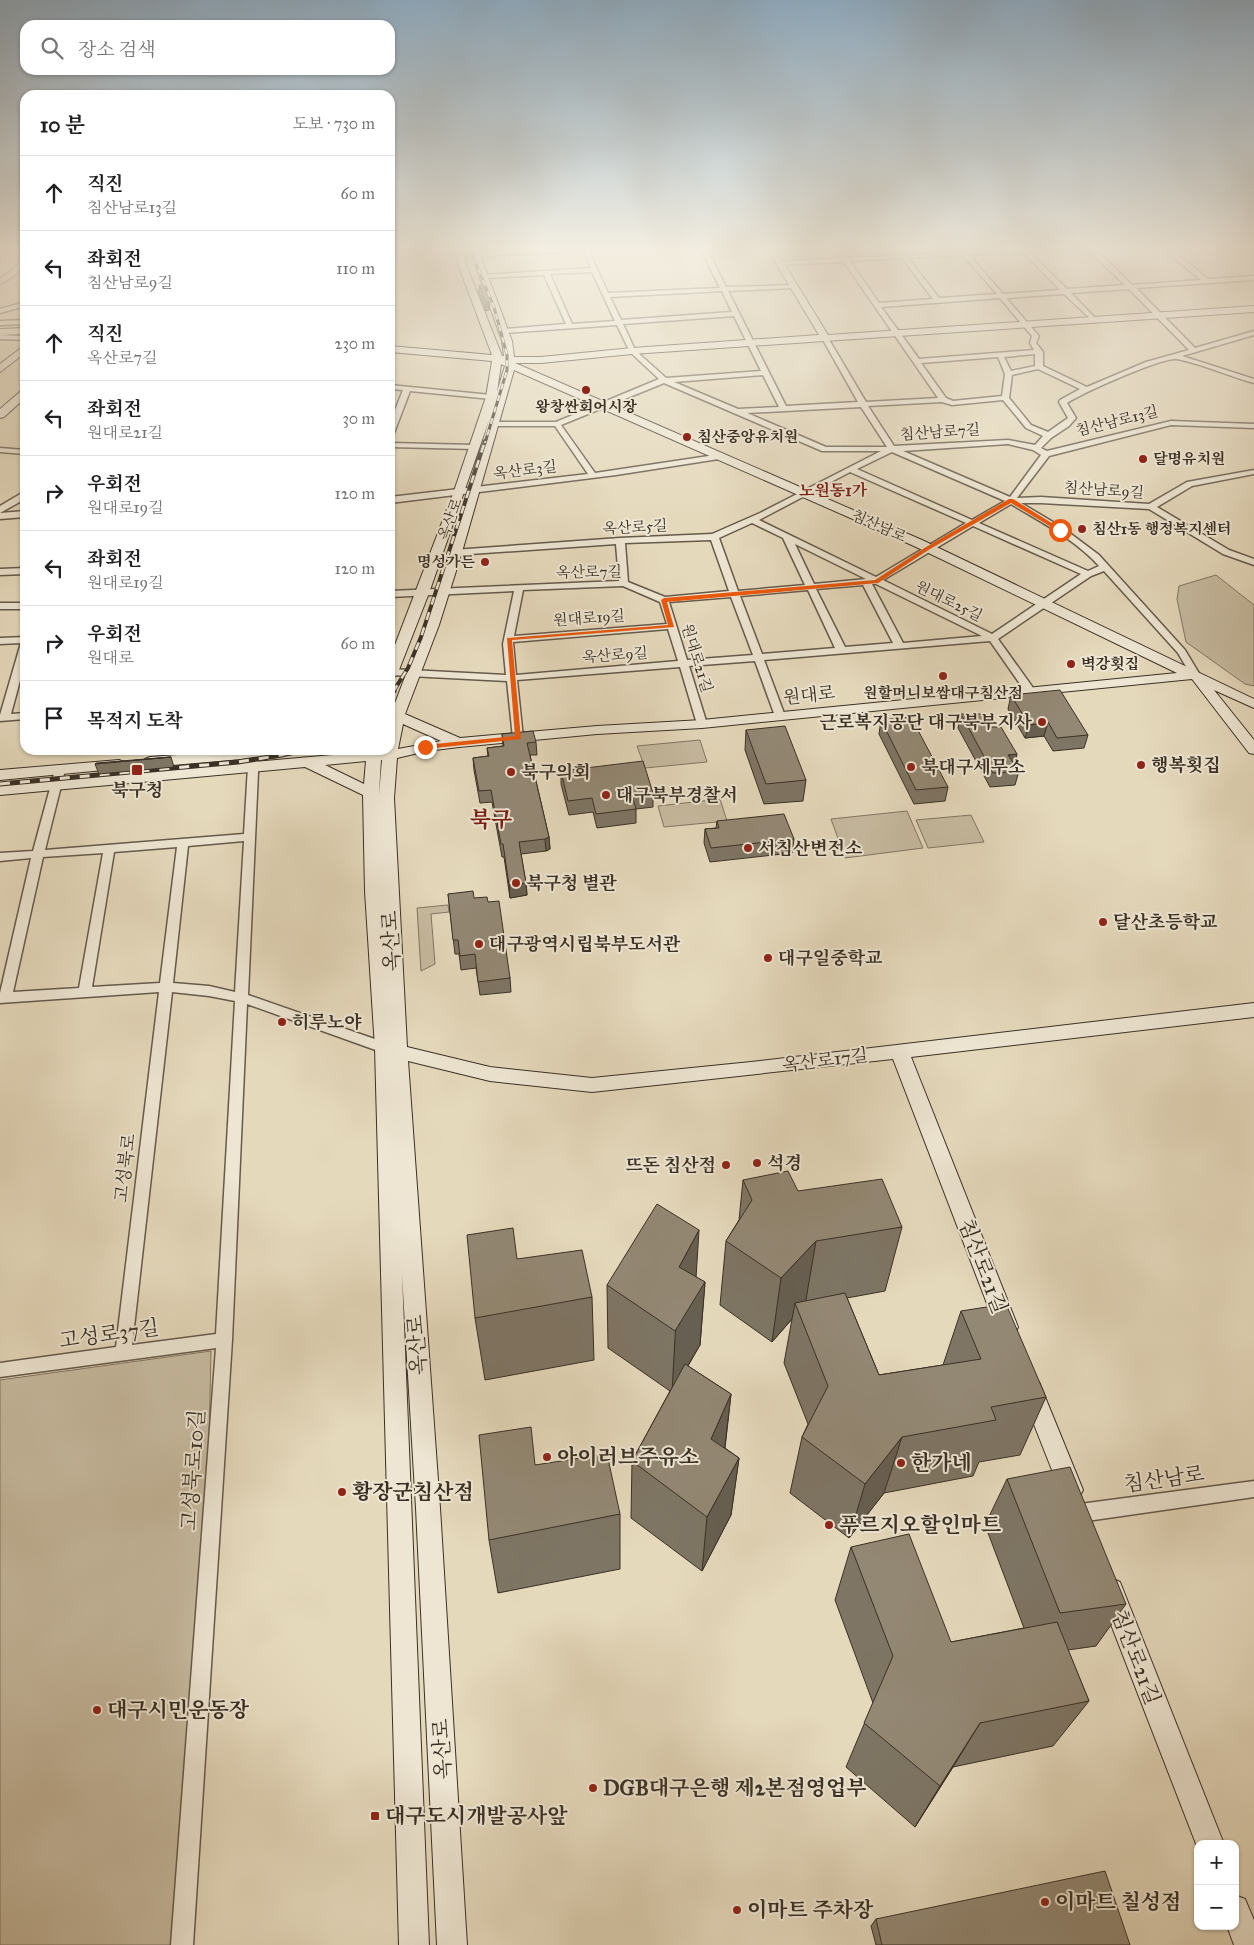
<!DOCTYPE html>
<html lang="ko">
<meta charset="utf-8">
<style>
:root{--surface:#fff;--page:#f6f6f6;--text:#202124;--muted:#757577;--line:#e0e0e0}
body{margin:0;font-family:"IM FELL Great Primer","Noto Serif KR",serif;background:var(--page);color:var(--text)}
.controls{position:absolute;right:15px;bottom:15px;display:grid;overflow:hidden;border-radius:10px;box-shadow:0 1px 4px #0004}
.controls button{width:45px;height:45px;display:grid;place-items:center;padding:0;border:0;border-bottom:1px solid var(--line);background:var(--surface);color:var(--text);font:25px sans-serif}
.stop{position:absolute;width:15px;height:15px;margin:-11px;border:4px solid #ea580c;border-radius:50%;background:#fff}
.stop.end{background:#ea580c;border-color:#fff;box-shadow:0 1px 5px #0008}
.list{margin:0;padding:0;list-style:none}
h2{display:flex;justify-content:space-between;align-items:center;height:65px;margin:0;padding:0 20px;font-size:21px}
h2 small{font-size:16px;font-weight:400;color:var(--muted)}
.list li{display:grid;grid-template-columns:32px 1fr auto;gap:15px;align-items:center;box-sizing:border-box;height:75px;padding:0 20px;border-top:1px solid var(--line)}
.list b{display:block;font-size:19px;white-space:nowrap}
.list p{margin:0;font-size:16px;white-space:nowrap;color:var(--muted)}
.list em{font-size:16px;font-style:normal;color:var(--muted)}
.icon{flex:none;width:28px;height:28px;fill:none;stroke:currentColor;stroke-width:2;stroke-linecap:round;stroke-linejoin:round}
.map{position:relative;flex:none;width:1254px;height:1945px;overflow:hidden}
.search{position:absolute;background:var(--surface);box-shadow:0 1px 4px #0004;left:20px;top:20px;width:375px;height:55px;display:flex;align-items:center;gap:12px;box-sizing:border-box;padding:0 18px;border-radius:15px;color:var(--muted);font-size:19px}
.panel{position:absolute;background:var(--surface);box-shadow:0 1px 4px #0004;left:20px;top:90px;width:375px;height:665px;border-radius:15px}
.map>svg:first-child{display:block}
.green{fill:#c8bca2;stroke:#817664}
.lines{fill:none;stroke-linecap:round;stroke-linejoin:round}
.street-casing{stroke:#655a4b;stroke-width:3}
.secondary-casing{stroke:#3a3025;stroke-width:2}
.street{fill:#eee6d3;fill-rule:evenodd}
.secondary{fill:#eee6d3;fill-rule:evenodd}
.rail-far2-casing{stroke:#3a3025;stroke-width:3}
.rail-far1-casing{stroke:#3a3025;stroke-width:4}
.rail-casing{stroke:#3a3025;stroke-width:5}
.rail-far2{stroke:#eee6d3;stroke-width:2;stroke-dasharray:6;stroke-linecap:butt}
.rail-far1{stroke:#eee6d3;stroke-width:2.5;stroke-dasharray:8;stroke-linecap:butt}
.rail{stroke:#eee6d3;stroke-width:3;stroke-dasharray:10;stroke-linecap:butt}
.wall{fill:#7e7564;stroke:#3a3025}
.shaded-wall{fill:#675f51;stroke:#3a3025}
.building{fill:#938874;stroke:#3a3025}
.route{fill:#ea580c}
.poi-dot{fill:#8f2418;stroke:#eee6d3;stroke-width:2}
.labels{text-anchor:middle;stroke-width:4;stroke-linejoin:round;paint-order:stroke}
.far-poi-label{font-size:15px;font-weight:bold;fill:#3a3025;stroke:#eee6d3;text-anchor:start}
.far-street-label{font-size:15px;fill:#3a3025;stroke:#eee6d3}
.far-quarter-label{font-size:16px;font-weight:bold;fill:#7a1f14;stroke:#eee6d3}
.street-label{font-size:18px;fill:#3a3025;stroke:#eee6d3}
.poi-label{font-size:18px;font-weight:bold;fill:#3a3025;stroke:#eee6d3;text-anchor:start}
.near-street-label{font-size:21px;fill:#3a3025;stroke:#eee6d3}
.near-poi-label{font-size:21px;font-weight:bold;fill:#3a3025;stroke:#eee6d3;text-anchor:start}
.district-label{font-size:22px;font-weight:bold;fill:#7a1f14;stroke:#eee6d3}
</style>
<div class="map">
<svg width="1254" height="1945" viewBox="0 0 1254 1945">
<rect width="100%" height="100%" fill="#e5d9bc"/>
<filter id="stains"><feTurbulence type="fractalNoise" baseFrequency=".004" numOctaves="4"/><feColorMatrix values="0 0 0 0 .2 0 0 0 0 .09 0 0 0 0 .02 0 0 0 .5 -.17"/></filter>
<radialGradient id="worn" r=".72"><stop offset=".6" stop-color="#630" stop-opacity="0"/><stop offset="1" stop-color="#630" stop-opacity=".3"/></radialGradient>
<path class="green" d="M1216 575 1254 605V686L1245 684 1186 642 1177 599 1179 586Z
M700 740 707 762 645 768 637 746Z
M720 799 727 821 664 827 658 806Z
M907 811 923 848 845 858 831 819Z
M971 815 984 842 928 848 916 820Z
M448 905 449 912 431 914 435 964 421 971 417 908Z
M211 1351 208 1489 177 1945H0V1380Z"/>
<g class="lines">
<g class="street-casing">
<path id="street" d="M581 247H636L633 249 589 251 608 293 720 288 700 247H706L726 287 795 285 796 286 793 288 728 291 786 406 858 402 822 338 825 336 828 338 866 402 938 398 844 262 779 265 776 263 777 262 841 258 834 247H840L847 258 899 255 893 247H899L905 255 960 252 958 249 961 247 966 251 1019 249 1018 247H1093L1132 285 1201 280 1168 253 1166 249 1251 247 1248 249 1176 253 1208 279 1254 276V280L1136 288 1195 348 1254 331V335L1182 356 1254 379V383C1228 376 1203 364 1177 359 1162 357 1082 393 1067 403L1076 418 1069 426 1051 438 1041 448 1047 451 1171 421 1254 424V428L1171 425 1049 456 1017 498 1041 497 1149 504 1187 482 1254 470V474L1192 486 1157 507 1229 550 1254 559V565L1223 554 1149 509 1041 503H1021L1063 528 1099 555 1185 650 1200 675 1198 677H1192L1178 653 1104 571 1091 576 998 639 1036 692 1031 695 1027 694 990 641 764 660 785 716 780 719 775 716 755 661 689 666 707 724 702 727 697 724 680 667 517 680 523 738 518 741 513 738 507 681 390 675V669L506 675 503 644 514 591 390 597V591L619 581 616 544 456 555 453 554V550L620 538 712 534 760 513 881 451H822L664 383 561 425 595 473 722 454 726 456 725 458 616 475 390 503V497L588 474 555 426H494L490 424 494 422H556L659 379 630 352 617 325 504 333 501 331 504 329 566 324 544 275 485 278 483 277V275L591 268 583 251 461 257 458 255 461 253ZM1087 249 1125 285 1067 289 1029 252ZM1023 252 1060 290 1003 294 969 255ZM963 255 997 294 939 298 908 258ZM902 258 933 299 879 303 850 261ZM592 272 615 321 572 324 550 274ZM1129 289 1189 350 1146 362 1087 387 1043 366V352L1036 343 1039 336 1006 298 1064 294 1094 322 1096 321V319L1071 293ZM722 291 732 312 621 320 610 297ZM1000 298 1032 336 1030 343 1034 350 919 359 881 307ZM734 316 761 371 666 378 635 350 623 324ZM1035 354V366L1011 371 1004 357ZM998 357 1005 374 1002 396 953 401 946 398 921 363ZM1038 369 1080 389 1060 400 1059 402 1068 418 1048 432 1031 425 1009 398 1012 375ZM763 375 779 407 738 409 674 382ZM1003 400 1026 428 1043 436 1035 445 1008 440 894 446 868 406 942 402 952 405ZM861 407 887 447H826L747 413ZM1008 444 1033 450 1041 455 1010 497 903 451ZM892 452 1005 501 972 520 857 469ZM850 472 966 523 876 577 759 520ZM1011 504C1041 522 1076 540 1099 566L1088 571 979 523ZM752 523 783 538 805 585 738 591 719 538ZM973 526 1081 574 992 634 883 580ZM711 540 729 591 665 597 628 582 625 543ZM795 544 866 579 814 584ZM872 584H876L982 636 903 643ZM863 585 893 643 845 647 816 589ZM623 586 660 602 667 624 514 636 523 590ZM808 590 835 648 762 654 740 596ZM731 597 753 655 687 660 669 602ZM668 629 678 661 516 675 513 642Z
M25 256C25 269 11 279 0 284V279L14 269Z
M25 302V306L0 313V309Z
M25 320V324L0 325V321Z
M0 335 25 336V340L0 339Z
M390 385 491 395 495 397 491 399 410 391 394 433 390 435V423L403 390 390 389Z
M390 443 475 445 479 447 475 449 390 447Z
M0 448 25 450V454L0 452Z
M22 493H25V499L0 513V506Z
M25 511V517L0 519V513Z
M25 568V574L0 575V569Z
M0 603H25V609H0Z
M25 637V662L11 714 25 713V719L0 721V715L21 643 0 644V638Z
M249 750H259L248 995 389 1044 391 1048 389 1052 384 1053 247 1004 232 1340 193 1945H171L216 1348 0 1377V1363L116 1347 159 992 0 1003V993L31 858 0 861V853L33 851 55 770 60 767 65 770 45 850 244 834ZM244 841 235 992 209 986 173 983 188 846ZM177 847 160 983 92 987 114 852ZM103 853 79 988 13 992 43 857ZM172 992 209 996 235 1001 216 1334 132 1345Z
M1254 1481V1497L1080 1522 1074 1519 1071 1513 1074 1507 1080 1504Z"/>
</g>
<g class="secondary-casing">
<path id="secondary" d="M454 247H462L467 267 502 356H504L502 341 469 247H477L512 341 514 357H541L632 348 819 335 766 247H774L828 335 1254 306V312L632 354 541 363H515L922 540 1254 699V708L1214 690 1254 740V754L1249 753 1192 679 702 728 597 734 459 747 427 751 397 758 394 798 407 1047 490 1067 592 1078 751 1062 1254 1003V1017L911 1057 1018 1327 1015 1334 1007 1337 999 1334 996 1327 893 1059 592 1092 490 1081 408 1061 440 1508 467 1945H437L416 1508 402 1275 429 1945H399L375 1048 365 891 363 795 305 767 0 795V785L366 752 367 750H390V716L425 625 450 552 489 420 429 593 397 675 390 679V658L454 491 486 397 492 361 390 352V346L492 355 459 267ZM501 364 505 366 497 392ZM514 370 914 546 1177 673 702 720 597 726 460 738 405 714 439 625 462 552ZM403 724 441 741 398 749ZM381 760H382L379 794V793ZM366 761 364 784 325 765Z
M25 328V334L0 335V329Z
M25 345V353L0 372V364Z
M25 390V398L4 417 0 418V409L21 391Z
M244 750 295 751 293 754 288 755 150 767 145 765 143 762 145 759 150 757Z
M119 760 124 762 126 765 124 768 0 780V770Z
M1031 1378 1039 1382 1083 1490 1079 1498 1071 1502 1063 1498 1020 1389 1023 1382Z
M1111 1578 1120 1582 1224 1844H1198V1849L1098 1591 1102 1582Z
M1235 1895 1245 1899 1254 1920V1945H1234L1227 1926H1235Z"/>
</g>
<use href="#street" class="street"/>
<use href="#secondary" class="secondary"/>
<g class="rail-far2-casing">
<path id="rail-far2" d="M469 247 494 307 507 355V370L485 443
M0 257 8 247"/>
</g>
<g class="rail-far1-casing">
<path id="rail-far1" d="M393 692 408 668 421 637 485 441"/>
</g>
<g class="rail-casing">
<path id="rail" d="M390 696 394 691
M0 784 238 762 282 755 299 750"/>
</g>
<use href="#rail-far2" class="rail-far2"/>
<use href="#rail-far1" class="rail-far1"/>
<use href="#rail" class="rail"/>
</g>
<path class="wall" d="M479 285 489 302V310L486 311 479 293Z
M1011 695 1088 735 1084 748 1053 751 1044 736 1025 738 1008 709Z
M961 714 1015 765 1019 771 1015 785 990 787 958 728Z
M881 720 948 787 945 801 914 804 879 734Z
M746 730 806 780 803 801 764 804 745 750Z
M502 734 536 742 537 755H530L549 837 550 849 546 851 521 854 526 883 527 895 510 898 504 857H502L492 802 480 803 474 770 473 758 488 756 487 748 503 746Z
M171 757 174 767 99 774 95 764Z
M561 771 653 793V807L636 809V823L597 828 593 812 569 815 561 784Z
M717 821 794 839 792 853 710 862 704 843 705 829 716 828Z
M448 894 488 902 510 978 511 992 480 995 476 968 461 970 459 954H455Z
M743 1180 798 1191 902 1227 885 1291 847 1298 879 1375 943 1365 961 1311 1046 1397 1020 1455 979 1462 973 1476 884 1493 849 1538 790 1493 802 1437 808 1424 784 1363 792 1319 772 1342 720 1305 726 1241 739 1220Z
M517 1259 592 1297 594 1360 485 1380 475 1318Z
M696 1277 705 1282 700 1345 688 1366 731 1394 725 1448 739 1458 731 1515 702 1571 631 1518 632 1461 670 1391 608 1348 607 1285Z
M535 1465 620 1514V1569L498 1593 489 1540Z
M1007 1479 1126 1604 1096 1646 1068 1650 1089 1701 1053 1746 953 1767 915 1827 846 1767 873 1703 835 1600 851 1547 951 1642 1024 1628 985 1525Z
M876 1919 1130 1945H876L871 1926Z"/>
<path class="shaded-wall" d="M486 302H489V310L486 311Z
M1048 722 1044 736 1025 738 1029 725Z
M1017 754 1014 768 1008 755Z
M549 837 550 849 546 851 545 839Z
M526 883 527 895 510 898 509 885Z
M699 1230 695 1294 705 1282 700 1345 672 1392 679 1267Z
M816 1241 805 1305 795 1303 792 1319 772 1342 781 1278Z
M731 1394 724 1454 711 1439Z
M902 1437 884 1493 849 1538 865 1484Z
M739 1458 731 1515 702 1571 707 1517Z
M980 1723 953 1767 915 1827 940 1786Z"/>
<path class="building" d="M479 285H483L489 302H486Z
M1060 690 1088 735 1057 738 1048 722 1029 725 1011 695Z
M961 714H981L989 727H1001L1017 754 1008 755 1019 771 993 773Z
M911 717 948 787 916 790 881 720Z
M785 726 806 780 766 784 746 730Z
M533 731 536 742 527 743 549 837 545 839 519 842 526 883 509 885 503 844H501L491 790 479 791 473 758 489 756 487 748 504 746 502 734Z
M171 757 95 764 96 763Z
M643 761 653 793 632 795 636 809 596 814 592 798 568 801 561 771Z
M784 814 794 839 711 848 705 829 719 828 717 821Z
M473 891 474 898 487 897 488 902 499 901 510 978 478 982 475 954 460 956 458 940H453L448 894Z
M788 1171 798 1191 882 1179 902 1227 816 1241 781 1278 726 1241 752 1200 743 1180Z
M657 1204 699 1230 679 1267 705 1282 675 1331 607 1285Z
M513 1228 517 1259 582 1250 592 1297 475 1318 467 1235Z
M845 1293 879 1375 981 1359 961 1311 1006 1304 1046 1397 991 1407 996 1420 902 1437 865 1484 802 1437 828 1386 795 1303Z
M685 1364 731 1394 711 1439 739 1458 707 1517 632 1461Z
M531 1427 535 1465 607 1454 620 1514 489 1540 479 1435Z
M1070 1467 1126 1604 1060 1613 1007 1479Z
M909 1534 951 1642 1057 1622 1089 1701 980 1723 940 1786 864 1723 893 1656 851 1547Z
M1105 1871 1130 1945H882L876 1919Z"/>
<linearGradient id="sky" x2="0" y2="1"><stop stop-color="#8facc2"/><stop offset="0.48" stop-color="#f3eee1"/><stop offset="1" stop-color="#f3eee1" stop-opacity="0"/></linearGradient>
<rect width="1254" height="519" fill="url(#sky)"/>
<path class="route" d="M1009 499H1013L1063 530 1058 531 1011 503 930 549 878 583 667 602 674 627 512 640 521 739 425 749 422 747 425 745 515 736 507 638 668 625 661 600 664 598 875 580 926 547Z"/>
<g class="poi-dot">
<circle cx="586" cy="390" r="5"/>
<circle cx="687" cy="437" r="5"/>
<circle cx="1143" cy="459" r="5"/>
<circle cx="1082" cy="529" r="5"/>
<circle cx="485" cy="562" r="5"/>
<circle cx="1071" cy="664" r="5"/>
<circle cx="943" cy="676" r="5"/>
<circle cx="1042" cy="722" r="5"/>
<circle cx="1141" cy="765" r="5"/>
<circle cx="911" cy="767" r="5"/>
<rect x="131" y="764" width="12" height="12" rx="2.5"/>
<circle cx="511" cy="772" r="5"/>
<circle cx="606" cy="795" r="5"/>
<circle cx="748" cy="848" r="5"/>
<circle cx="516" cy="883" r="5"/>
<circle cx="1103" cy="922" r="5"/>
<circle cx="479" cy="944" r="5"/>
<circle cx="768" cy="958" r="5"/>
<circle cx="282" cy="1022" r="5"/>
<circle cx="757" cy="1163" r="5"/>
<circle cx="726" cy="1165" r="5"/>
<circle cx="547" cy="1457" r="5"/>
<circle cx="901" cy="1463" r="5"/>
<circle cx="342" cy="1492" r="5"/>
<circle cx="829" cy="1525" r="5"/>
<circle cx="97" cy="1710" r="5"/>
<circle cx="593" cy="1788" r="5"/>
<rect x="370" y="1811" width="10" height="10" rx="2.5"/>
<circle cx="1045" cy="1902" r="5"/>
<circle cx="737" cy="1910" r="5"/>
</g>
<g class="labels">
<g class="far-poi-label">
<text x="586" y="412" text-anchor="middle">왕창싼회어시장</text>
<text x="697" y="442">침산중앙유치원</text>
<text x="1153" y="464">달명유치원</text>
<text x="1092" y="534">침산1동 행정복지센터</text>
<text x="475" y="567" text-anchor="end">명성가든</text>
<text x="1081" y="669">벽강횟집</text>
<text x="943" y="698" text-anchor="middle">원할머니보쌈대구침산점</text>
</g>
<g class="far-street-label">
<text transform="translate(1117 421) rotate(-14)" y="5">침산남로13길</text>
<text transform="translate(940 432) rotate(-4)" y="5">침산남로7길</text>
<text transform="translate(525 470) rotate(-7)" y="5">옥산로3길</text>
<text transform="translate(1104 490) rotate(4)" y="5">침산남로9길</text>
<text transform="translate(450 519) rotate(-70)" y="5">옥산로</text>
<text transform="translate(879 526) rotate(24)" y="5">침산남로</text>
<text transform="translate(635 527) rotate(-3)" y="5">옥산로5길</text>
<text transform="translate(589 572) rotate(-1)" y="5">옥산로7길</text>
<text transform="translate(949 601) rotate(26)" y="5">원대로25길</text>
<text transform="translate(589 618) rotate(-4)" y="5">원대로19길</text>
<text transform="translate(615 655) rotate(-4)" y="5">옥산로9길</text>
<text transform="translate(697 658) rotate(73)" y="5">원대로21길</text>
</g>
<g class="far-quarter-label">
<text x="833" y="496">노원동1가</text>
</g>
<g class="street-label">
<text transform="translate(809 695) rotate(-6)" y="6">원대로</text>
<text transform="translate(825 1060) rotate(-7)" y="6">옥산로17길</text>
<text transform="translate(125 1168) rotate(-83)" y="6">고성북로</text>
</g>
<g class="poi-label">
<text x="1032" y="728" text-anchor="end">근로복지공단 대구북부지사</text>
<text x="1151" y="771">행복횟집</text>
<text x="921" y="773">북대구세무소</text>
<text x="521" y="778">북구의회</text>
<text x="137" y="796" text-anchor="middle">북구청</text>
<text x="616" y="801">대구북부경찰서</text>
<text x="758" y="854">서침산변전소</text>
<text x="526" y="889">북구청 별관</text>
<text x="1113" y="928">달산초등학교</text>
<text x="489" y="950">대구광역시립북부도서관</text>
<text x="778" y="964">대구일중학교</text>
<text x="292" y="1028">히루노야</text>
<text x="767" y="1169">석경</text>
<text x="716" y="1171" text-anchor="end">뜨돈 침산점</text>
</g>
<g class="near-street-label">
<text transform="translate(391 941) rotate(-93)" y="7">옥산로</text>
<text transform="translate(983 1266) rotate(69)" y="7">침산로21길</text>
<text transform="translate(109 1334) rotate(-8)" y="7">고성로37길</text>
<text transform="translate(417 1345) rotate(-94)" y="7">옥산로</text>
<text transform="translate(193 1470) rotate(-86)" y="7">고성북로10길</text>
<text transform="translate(1164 1479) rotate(-8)" y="7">침산남로</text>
<text transform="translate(1136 1657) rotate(69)" y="7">침산로21길</text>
<text transform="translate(442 1749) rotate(-93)" y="7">옥산로</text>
</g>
<g class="near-poi-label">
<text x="557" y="1464">아이러브주유소</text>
<text x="911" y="1470">한가네</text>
<text x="352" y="1499">황장군침산점</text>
<text x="839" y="1532">푸르지오할인마트</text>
<text x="107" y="1717">대구시민운동장</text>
<text x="603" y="1795">DGB대구은행 제2본점영업부</text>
<text x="385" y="1823">대구도시개발공사앞</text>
<text x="1055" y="1909">이마트 칠성점</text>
<text x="747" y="1917">이마트 주차장</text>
</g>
<g class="district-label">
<text x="491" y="827">북구</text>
</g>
</g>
<rect width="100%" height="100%" filter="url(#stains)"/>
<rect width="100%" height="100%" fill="url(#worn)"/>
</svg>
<div class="controls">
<button>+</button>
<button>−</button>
</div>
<div class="stop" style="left:1060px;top:530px"></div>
<div class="stop end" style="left:425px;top:747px"></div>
<div class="search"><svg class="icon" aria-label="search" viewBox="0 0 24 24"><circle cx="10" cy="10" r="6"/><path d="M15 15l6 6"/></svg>장소 검색</div>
<section class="panel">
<h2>10 분<small>도보 · 730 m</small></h2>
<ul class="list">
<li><svg class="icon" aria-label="ahead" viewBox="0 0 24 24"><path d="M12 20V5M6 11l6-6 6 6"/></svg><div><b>직진</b><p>침산남로13길</p></div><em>60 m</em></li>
<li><svg class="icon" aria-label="left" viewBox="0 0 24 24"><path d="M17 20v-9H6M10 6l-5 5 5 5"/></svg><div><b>좌회전</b><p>침산남로9길</p></div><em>110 m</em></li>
<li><svg class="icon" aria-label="ahead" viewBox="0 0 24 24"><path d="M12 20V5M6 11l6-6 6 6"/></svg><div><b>직진</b><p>옥산로7길</p></div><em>230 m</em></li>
<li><svg class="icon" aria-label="left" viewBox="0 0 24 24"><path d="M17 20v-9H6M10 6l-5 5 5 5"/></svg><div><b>좌회전</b><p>원대로21길</p></div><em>30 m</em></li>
<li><svg class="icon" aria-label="right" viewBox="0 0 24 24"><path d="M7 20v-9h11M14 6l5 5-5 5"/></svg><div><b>우회전</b><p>원대로19길</p></div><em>120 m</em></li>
<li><svg class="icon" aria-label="left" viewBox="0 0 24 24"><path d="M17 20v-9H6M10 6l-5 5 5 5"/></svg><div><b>좌회전</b><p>원대로19길</p></div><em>120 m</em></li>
<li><svg class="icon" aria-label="right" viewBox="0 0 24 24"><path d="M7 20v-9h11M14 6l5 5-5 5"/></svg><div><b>우회전</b><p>원대로</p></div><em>60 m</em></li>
<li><svg class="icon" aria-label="arrive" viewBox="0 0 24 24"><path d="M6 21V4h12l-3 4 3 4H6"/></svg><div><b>목적지 도착</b></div></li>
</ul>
</section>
</div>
